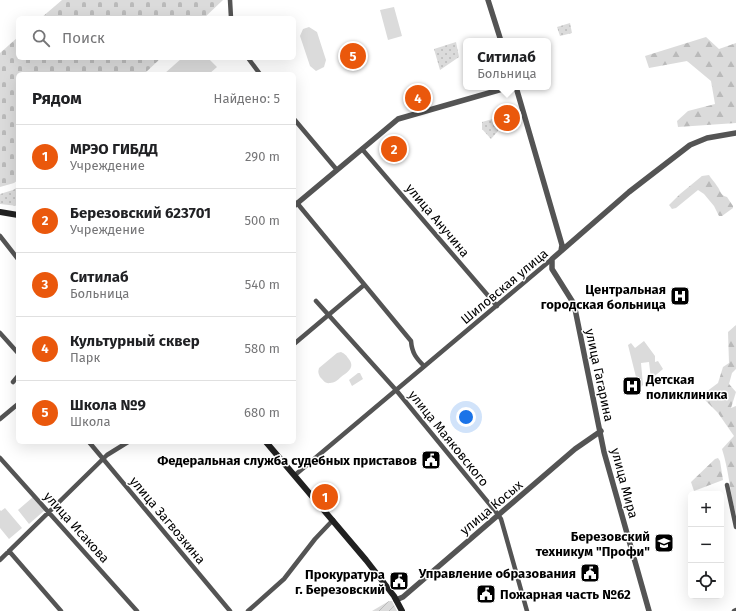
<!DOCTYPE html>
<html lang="ru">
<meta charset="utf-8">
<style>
:root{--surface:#fff;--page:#f6f6f6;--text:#202124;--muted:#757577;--line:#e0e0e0;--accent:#ea580c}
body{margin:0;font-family:"Fira Sans",sans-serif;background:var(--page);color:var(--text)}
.controls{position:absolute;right:12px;bottom:12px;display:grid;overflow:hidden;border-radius:6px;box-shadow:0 4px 16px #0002}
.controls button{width:36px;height:36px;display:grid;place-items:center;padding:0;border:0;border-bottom:1px solid var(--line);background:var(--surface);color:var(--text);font:20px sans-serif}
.you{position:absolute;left:466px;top:417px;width:14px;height:14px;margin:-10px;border:3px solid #fff;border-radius:50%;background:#1a73e8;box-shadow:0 0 0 6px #1a73e833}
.badge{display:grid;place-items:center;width:26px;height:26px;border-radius:50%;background:var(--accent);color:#fff;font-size:13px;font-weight:700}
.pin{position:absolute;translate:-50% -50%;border:2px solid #fff;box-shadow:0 1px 4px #0006}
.popup{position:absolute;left:463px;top:38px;width:88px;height:52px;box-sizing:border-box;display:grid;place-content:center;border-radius:6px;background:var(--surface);filter:drop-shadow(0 1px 3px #0005);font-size:13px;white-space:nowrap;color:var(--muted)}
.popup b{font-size:15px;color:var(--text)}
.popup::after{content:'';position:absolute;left:50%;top:100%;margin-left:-8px;border:8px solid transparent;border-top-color:var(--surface)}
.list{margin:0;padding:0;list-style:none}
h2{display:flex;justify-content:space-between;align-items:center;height:52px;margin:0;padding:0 16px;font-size:17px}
h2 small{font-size:13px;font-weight:400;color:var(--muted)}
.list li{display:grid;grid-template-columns:26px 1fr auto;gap:12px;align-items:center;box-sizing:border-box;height:64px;padding:0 16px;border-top:1px solid var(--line)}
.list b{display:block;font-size:15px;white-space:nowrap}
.list p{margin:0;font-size:13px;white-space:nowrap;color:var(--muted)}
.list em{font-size:13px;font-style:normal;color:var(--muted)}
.icon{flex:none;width:22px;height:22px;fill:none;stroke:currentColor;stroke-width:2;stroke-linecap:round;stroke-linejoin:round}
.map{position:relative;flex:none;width:736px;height:611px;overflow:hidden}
.search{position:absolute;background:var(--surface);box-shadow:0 4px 16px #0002;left:16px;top:16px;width:280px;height:44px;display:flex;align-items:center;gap:10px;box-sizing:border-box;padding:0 14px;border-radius:6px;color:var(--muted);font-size:15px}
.panel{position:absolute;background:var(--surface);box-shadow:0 4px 16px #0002;left:16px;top:72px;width:280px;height:372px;border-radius:6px}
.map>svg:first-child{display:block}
.grass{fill:#dbdbdb}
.forest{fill:url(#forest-firs)}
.cemetery{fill:url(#cemetery-stones)}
.park{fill:url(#park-dots)}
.garden{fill:url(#garden-furrows)}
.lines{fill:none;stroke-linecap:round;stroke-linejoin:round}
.minor{stroke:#545454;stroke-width:4.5}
.tertiary{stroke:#545454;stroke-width:5.5}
.secondary{stroke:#212121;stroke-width:6}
.labels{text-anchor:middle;stroke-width:3;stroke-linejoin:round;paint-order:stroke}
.street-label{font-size:13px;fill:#000;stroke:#fff}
.poi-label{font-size:13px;font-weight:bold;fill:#000;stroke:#fff;text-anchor:end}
</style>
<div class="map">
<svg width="736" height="611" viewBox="0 0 736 611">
<defs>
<pattern id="forest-firs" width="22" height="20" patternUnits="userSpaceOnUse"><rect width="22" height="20" fill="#dbdbdb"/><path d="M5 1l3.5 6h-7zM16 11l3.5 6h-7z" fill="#bababa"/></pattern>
<pattern id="cemetery-stones" width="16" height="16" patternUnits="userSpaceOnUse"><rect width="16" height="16" fill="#dbdbdb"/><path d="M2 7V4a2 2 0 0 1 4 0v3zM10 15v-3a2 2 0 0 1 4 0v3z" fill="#bababa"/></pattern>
<pattern id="park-dots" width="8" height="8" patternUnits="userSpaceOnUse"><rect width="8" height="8" fill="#dbdbdb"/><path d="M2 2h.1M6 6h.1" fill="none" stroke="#bababa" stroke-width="1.8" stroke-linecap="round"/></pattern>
<pattern id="garden-furrows" width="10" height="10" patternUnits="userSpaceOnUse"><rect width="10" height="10" fill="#dbdbdb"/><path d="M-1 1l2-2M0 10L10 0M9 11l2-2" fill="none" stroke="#bababa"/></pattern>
</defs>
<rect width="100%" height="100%" fill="#fff"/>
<path class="grass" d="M394 7 402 36 388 40 380 10Z
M309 27 317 32 326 60 324 67 316 71 310 66 300 36 303 29Z
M182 58H208L217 67 209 74H164Z
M644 341 655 356V362L658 361 663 369 651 379 649 362 641 363 643 385 639 389 628 345 631 343 635 348Z
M341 352C345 354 346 355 348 358 356 367 348 372 341 377 338 380 334 383 330 383 325 384 323 380 320 377 318 373 318 372 319 368L337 353Z
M358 373H360L363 379 352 386 349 380Z
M33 497 45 510 29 524 18 510Z
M5 508 22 528 9 539 0 528V510L1 511Z"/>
<path class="forest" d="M706 37 719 49 736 43V123L678 127 677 121 688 111 715 104 711 81 687 61 649 68 645 56Z
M709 175C711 179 715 182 717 186 721 191 720 195 727 197L733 206V208L722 216H719L714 206 704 194 698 190 676 208 672 209 669 205 680 194 702 176Z
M736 325V369L732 373 729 384 736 392 731 408 736 406V515C730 493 729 471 722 449L734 436 718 413 702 397V395L718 383 723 367 729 363 728 332Z
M718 458 720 461 723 480 694 491 691 482 715 459Z"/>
<path class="cemetery" d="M62 0H223L204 18H41Z
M18 37V58H161L144 74H18V180L14 183 0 187V53Z"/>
<path class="park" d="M570 23 572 33 560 36 557 27Z
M456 42 459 57 440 70 434 49Z
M496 118 498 131 491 139 482 129V122Z
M18 187V206L0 204V194L13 190Z"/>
<path class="garden" d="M389 601H392L397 611H372Z"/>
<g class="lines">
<path class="minor" d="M230 0 231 18
M248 58 260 74
M294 119 337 170
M362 149 497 306
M297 203 411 341C412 353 416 358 424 366
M0 236 18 259
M316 301 396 390 496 512 501 519 527 611
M0 333 18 353
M294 344 364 285
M13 382 18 376
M0 419 18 404
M89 442 230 611
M0 458 137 611
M295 475 552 259
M727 485 736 527
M9 551 61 611
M0 560 107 455 128 442
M248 611 284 579 315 539 333 520
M734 611 736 610"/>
<path class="tertiary" d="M488 0 501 41
M516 87 562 245 561 251
M294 206 398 119 510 87
M396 600 403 597 575 449 601 431
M649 611 604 452 574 304 552 269V259L629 192 690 145 707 138 736 133"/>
<path class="secondary" d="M0 212 18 215
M266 442 366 560 394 596 402 611"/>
</g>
<defs>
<g id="hospital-square" transform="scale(1)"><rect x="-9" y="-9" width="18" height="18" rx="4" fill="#000" stroke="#fff"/><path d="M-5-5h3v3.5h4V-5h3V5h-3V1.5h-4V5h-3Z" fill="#fff"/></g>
<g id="civic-square" transform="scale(1)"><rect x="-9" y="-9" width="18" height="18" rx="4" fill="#000" stroke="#fff"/><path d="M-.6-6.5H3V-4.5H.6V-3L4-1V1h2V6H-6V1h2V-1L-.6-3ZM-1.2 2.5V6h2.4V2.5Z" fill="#fff"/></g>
<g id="university-square" transform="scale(1)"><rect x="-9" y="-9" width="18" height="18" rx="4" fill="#000" stroke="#fff"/><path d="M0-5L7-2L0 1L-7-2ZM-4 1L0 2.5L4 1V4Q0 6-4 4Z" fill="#fff"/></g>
</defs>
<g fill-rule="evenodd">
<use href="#hospital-square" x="680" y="296"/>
<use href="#hospital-square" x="632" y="386"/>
<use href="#civic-square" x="431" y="460"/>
<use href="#university-square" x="664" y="543"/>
<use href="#civic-square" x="590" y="573"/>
<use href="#civic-square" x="399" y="581"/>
<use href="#civic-square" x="486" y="594"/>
</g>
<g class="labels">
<g class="street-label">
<text transform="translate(438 220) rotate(50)" y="5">улица Анучина</text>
<text transform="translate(504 286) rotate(-40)" y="5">Шиловская улица</text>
<text transform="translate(600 375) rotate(78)" y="5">улица Гагарина</text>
<text transform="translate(449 438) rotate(51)" y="5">улица Маяковского</text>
<text transform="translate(625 483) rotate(75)" y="5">улица Мира</text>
<text transform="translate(491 507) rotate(-40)" y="5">улица Косых</text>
<text transform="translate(168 520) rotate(50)" y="5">улица Загвозкина</text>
<text transform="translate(77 527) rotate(48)" y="5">улица Исакова</text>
</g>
<g class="poi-label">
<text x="666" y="294">Центральная<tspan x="666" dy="15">городская больница</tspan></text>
<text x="646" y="384" text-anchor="start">Детская<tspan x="646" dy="15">поликлиника</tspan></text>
<text x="417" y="465">Федеральная служба судебных приставов</text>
<text x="650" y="541">Березовский<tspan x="650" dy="15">техникум "Профи"</tspan></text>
<text x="576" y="578">Управление образования</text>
<text x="385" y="579">Прокуратура<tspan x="385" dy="15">г. Березовский</tspan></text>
<text x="500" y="599" text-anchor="start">Пожарная часть №62</text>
</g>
</g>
</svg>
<div class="controls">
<button>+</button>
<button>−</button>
<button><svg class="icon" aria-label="locate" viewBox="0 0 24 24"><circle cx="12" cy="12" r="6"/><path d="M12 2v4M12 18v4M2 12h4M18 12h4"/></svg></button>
</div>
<div class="you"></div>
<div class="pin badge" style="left:325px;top:497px">1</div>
<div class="pin badge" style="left:394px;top:149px">2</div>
<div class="pin badge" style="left:507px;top:118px">3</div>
<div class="popup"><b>Ситилаб</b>Больница</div>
<div class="pin badge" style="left:418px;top:98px">4</div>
<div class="pin badge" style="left:353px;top:56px">5</div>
<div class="search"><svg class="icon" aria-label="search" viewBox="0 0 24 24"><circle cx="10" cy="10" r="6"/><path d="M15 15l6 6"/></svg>Поиск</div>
<section class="panel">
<h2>Рядом<small>Найдено: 5</small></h2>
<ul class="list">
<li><span class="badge">1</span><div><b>МРЭО ГИБДД</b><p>Учреждение</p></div><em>290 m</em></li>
<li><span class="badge">2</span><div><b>Березовский 623701</b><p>Учреждение</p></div><em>500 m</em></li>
<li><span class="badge">3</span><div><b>Ситилаб</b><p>Больница</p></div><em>540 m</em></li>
<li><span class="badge">4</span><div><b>Культурный сквер</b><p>Парк</p></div><em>580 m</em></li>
<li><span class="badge">5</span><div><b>Школа №9</b><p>Школа</p></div><em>680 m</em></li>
</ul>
</section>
</div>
